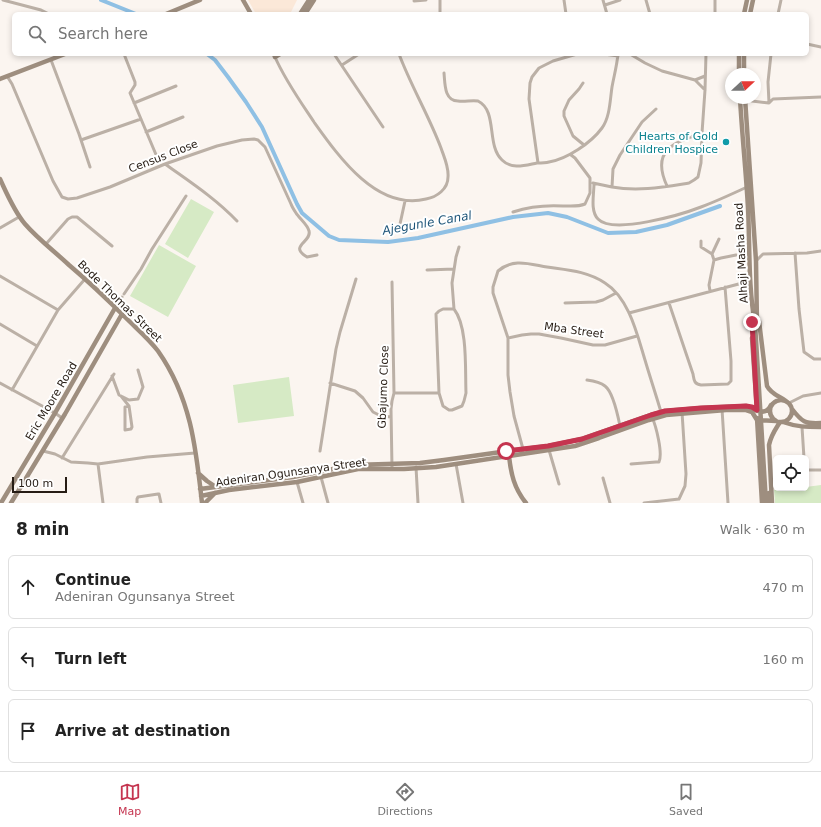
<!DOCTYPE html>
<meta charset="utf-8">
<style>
:root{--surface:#fff;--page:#f6f6f6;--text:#222;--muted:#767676;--line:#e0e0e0;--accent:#c53550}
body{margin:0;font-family:"DejaVu Sans",sans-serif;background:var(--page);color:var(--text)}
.controls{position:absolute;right:12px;bottom:12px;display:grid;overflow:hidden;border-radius:6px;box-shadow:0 2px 6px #0003}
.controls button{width:36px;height:36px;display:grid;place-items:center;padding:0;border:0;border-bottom:1px solid var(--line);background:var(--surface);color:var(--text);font:20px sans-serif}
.compass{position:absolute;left:725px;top:68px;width:36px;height:36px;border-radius:50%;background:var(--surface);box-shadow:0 2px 6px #0003;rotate:68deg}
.scale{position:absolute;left:12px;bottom:10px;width:55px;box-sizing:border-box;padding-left:4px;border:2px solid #261c14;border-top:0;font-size:11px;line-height:14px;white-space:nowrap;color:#261c14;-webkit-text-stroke:3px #fff;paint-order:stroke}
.stop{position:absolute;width:12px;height:12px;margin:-9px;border:3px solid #c53550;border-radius:50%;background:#fff}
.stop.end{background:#c53550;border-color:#fff;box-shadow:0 1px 4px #0008}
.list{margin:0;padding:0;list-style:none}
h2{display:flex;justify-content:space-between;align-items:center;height:52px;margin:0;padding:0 16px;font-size:17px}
h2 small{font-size:13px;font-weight:400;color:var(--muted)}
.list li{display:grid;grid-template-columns:26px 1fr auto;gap:12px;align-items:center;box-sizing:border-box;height:64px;margin:0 8px 8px;padding:0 8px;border:1px solid var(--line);border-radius:6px}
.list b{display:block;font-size:15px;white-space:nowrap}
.list p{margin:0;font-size:13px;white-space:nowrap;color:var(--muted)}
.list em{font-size:13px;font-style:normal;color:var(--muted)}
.icon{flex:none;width:22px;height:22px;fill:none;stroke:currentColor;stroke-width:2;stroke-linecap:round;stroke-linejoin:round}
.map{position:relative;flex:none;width:821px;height:503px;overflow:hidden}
.search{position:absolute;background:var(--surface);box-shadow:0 2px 6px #0003;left:12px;right:12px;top:12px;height:44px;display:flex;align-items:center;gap:10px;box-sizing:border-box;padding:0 14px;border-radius:6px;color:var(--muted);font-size:15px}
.sheet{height:268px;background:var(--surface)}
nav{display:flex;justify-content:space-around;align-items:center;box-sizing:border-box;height:56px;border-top:1px solid var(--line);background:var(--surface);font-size:11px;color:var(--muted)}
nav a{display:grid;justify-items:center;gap:2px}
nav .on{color:var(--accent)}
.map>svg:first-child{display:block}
.education{fill:#fbe8d8}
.green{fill:#d6eac5}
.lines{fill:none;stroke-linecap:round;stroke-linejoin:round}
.canal{stroke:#8fc0e4;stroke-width:4}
.street{stroke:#bbb0a6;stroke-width:3}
.secondary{stroke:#9e8e7f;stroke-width:4.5}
.route{stroke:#c53550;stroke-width:5}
.culture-dot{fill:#0f9aa8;stroke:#fff;stroke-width:1.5}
.labels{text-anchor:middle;stroke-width:4;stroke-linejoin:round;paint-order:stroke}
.culture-label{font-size:11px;fill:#0d838f;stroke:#fff;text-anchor:end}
.street-label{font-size:11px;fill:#261c14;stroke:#fff}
.water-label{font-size:12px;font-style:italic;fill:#1e5579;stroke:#fff}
</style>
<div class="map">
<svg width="821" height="503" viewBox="0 0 821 503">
<rect width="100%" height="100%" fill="#fbf5f0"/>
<path class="education" d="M248 0H297L290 14H256Z"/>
<path class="green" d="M191 199 214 212 188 258 165 244Z
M159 245 196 266 168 317 130 296Z
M289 377 294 416 238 423 233 385Z
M821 485V503H775L774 490 806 488V487Z"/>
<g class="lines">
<path class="canal" d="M101 0 136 14
M207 54 215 60 228 77 246 102 262 127 297 204 302 213 329 236 339 240 388 242 418 238 513 217 548 213 567 217 608 233 636 232 667 225 720 206"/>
<path class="street" d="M3 0 41 10 49 14
M440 0V14
M564 0 566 14
M603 0 607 14
M646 0 650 14
M414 1 426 0
M605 5 620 0
M715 14V0
M778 14 781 0
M807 44 821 47
M124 54 135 82V85L130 93 157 157
M334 54 383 127
M604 54 618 56
M630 54 645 63 662 71 695 80 705 90
M275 57C285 80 300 101 314 122 339 157 377 211 426 199 437 197 448 189 448 177 449 167 444 157 441 148 429 116 411 86 399 54
M51 60 79 134 90 167
M342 65 359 54
M444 73C445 83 444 101 458 101 465 102 471 100 478 101 498 111 486 145 502 160 512 170 526 165 537 163 541 163 545 163 549 162 567 159 591 143 602 128 610 117 610 100 612 87 614 76 617 65 618 54
M7 76 12 84 53 181 62 197 68 199 77 198 110 187 165 164 217 146 242 140 254 139 258 140 265 147 291 204C292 207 294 210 296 213 299 218 308 225 309 231 312 242 288 246 307 257L317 255
M695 80 705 76
M583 83 579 89 569 100 564 111V116L573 136 584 145
M747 98 752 101 769 103 773 99 821 97
M134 103 176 86
M769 103 768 82 771 54
M656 109 642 122 620 155 613 169 612 187C638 192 664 187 689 183L694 180 698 177 701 163 702 133 705 90 706 54
M146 132 183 117
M81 140 141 119
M538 163 529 99 530 83 532 77 539 68 553 61 577 54
M165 164C190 182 215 198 237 221
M593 183 612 187
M594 184C594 194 590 211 598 219 613 235 683 214 701 207 717 201 732 194 747 187
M667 186C651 151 672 143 702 133
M513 212C528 207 547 205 563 206 572 206 578 207 585 204L590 193V178L575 158 571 155
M400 224 405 201
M0 228 19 217
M701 241V247L712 254 714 260
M46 244 68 219 72 217H77L112 246
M795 253 799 309 804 352 814 359H821
M712 254 719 239
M756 261 763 254 807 253 821 251
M427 270 454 269
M0 276 58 310
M710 291 709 285 714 260 721 258 736 255
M124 294 141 269 152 249 186 196
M565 303 596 302 603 300 616 293
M669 303 693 374C694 380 694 384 701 385L728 384 731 381V361L725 287
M116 308 122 297
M443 309H454C468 327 465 370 466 393L464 401 462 406 452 410H449L443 406 439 393 436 314 439 311Z
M454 309 452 283 456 257 459 247
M629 313 750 281
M0 324 37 346
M508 338 522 335 531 334H539L561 338 593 345H605L637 336
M112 376 119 395 129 400 138 399 143 387 138 370
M587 380C594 381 600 382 605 386 613 392 618 416 620 426
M0 383 55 413 62 418
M330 383 355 391 363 398 373 412 381 416 391 417
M12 390 58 310 85 279
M394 393H439
M121 396 129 406
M789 403 803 396 821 393
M129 406 132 427 131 429 125 430V407Z
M722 409 728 503
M802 427 804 458
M549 450 559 484
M43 451 55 454 71 462 88 463 98 464 147 457 195 453
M320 451 336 349 340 332 356 279
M522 454 523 449 514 416 510 392 508 375V338L493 293V287L498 271C513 258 529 264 547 267 567 270 587 271 605 283 629 298 637 334 645 360 650 377 656 395 661 412
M62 458 114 374
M98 464 103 503
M456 464 463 503
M631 464 656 462H659C663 453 656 426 652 417
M416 467 418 503
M392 468 391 409 392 401 394 393 392 282
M806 470H821
M321 477 328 503
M603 478 610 503
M297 482 303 503
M679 499 685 486 686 474 682 412
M137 503V499L138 497 158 494H159L161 503
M644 503 679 499"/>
<path class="secondary" d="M243 0 251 14
M166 14 200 0
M300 14 309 0
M305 14 314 0
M744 14 747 0
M750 14 753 0
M274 54 275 57 280 54
M739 74V54
M744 74V54
M0 79 65 54
M740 98C742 135 746 171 748 208 750 247 748 286 755 324L766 503
M745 98 756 261 757 324
M0 179C7 194 14 211 25 224 38 239 54 251 69 265 89 282 108 300 126 318 137 329 149 339 158 351 191 398 196 448 202 503
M759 321 767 386C771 394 779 396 786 401
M752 338 757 411
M770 411a11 11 0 1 1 22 0a11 11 0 1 1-22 0Z
M792 409C802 422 805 424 821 423
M757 418 762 503
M783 422C797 427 806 427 821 427
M509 456C511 474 514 488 526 503
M198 473 207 481 216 487
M200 489 293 477 353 465 420 463 444 460 501 452 548 446 582 439 651 415 665 411 701 408 746 406C752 407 762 415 767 410 769 409 770 407 771 405
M769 493V503
M201 496 229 490 297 482 358 469H404L436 467 575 446 599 438 649 420 666 415 726 410H746L752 412 757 420 776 421
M1 503 55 413 115 308
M11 503 65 414 122 314
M205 503 215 493
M772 503 769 445C771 435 775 430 780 422"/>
</g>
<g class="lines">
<path class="route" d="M506 451 548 446 582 439 651 415 665 411 701 408 746 406 752 407 757 410 752 322"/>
</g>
<circle class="culture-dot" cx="726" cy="142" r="4"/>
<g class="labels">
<g class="culture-label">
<text x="718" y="140">Hearts of Gold<tspan x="718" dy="13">Children Hospice</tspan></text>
</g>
<g class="street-label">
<text transform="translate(163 156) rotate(-21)" y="4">Census Close</text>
<text transform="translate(741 253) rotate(-93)" y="4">Alhaji Masha Road</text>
<text transform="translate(120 301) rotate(44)" y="4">Bode Thomas Street</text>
<text transform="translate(574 330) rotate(8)" y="4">Mba Street</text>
<text transform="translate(383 387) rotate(-88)" y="4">Gbajumo Close</text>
<text transform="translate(51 401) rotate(-59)" y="4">Eric Moore Road</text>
<text transform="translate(291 472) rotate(-8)" y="4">Adeniran Ogunsanya Street</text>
</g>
<g class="water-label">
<text transform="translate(427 223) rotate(-10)" y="4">Ajegunle Canal</text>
</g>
</g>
</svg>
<div class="controls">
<button><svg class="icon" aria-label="locate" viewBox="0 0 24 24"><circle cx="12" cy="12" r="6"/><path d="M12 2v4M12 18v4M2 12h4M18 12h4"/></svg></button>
</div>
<svg class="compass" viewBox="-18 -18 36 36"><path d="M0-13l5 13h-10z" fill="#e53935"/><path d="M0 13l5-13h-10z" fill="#767676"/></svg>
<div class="scale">100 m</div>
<div class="stop" style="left:506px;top:451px"></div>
<div class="stop end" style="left:752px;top:322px"></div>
<div class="search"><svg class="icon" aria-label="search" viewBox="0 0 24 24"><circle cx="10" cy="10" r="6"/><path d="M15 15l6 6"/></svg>Search here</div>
</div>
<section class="sheet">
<h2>8 min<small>Walk · 630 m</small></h2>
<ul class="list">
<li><svg class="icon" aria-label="ahead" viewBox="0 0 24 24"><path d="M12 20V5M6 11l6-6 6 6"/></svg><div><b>Continue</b><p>Adeniran Ogunsanya Street</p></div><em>470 m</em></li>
<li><svg class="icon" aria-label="left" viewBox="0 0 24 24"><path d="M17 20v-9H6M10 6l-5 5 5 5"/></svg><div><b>Turn left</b></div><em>160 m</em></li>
<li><svg class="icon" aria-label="arrive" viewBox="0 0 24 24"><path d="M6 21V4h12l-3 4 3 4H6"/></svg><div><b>Arrive at destination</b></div></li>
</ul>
</section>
<nav>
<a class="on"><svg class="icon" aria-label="map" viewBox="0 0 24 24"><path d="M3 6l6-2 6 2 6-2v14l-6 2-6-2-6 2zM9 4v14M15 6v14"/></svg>Map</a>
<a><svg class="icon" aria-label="directions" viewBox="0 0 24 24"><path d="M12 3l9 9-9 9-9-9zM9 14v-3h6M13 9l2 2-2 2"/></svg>Directions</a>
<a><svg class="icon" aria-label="saved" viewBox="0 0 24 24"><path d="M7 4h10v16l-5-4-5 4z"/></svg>Saved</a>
</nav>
